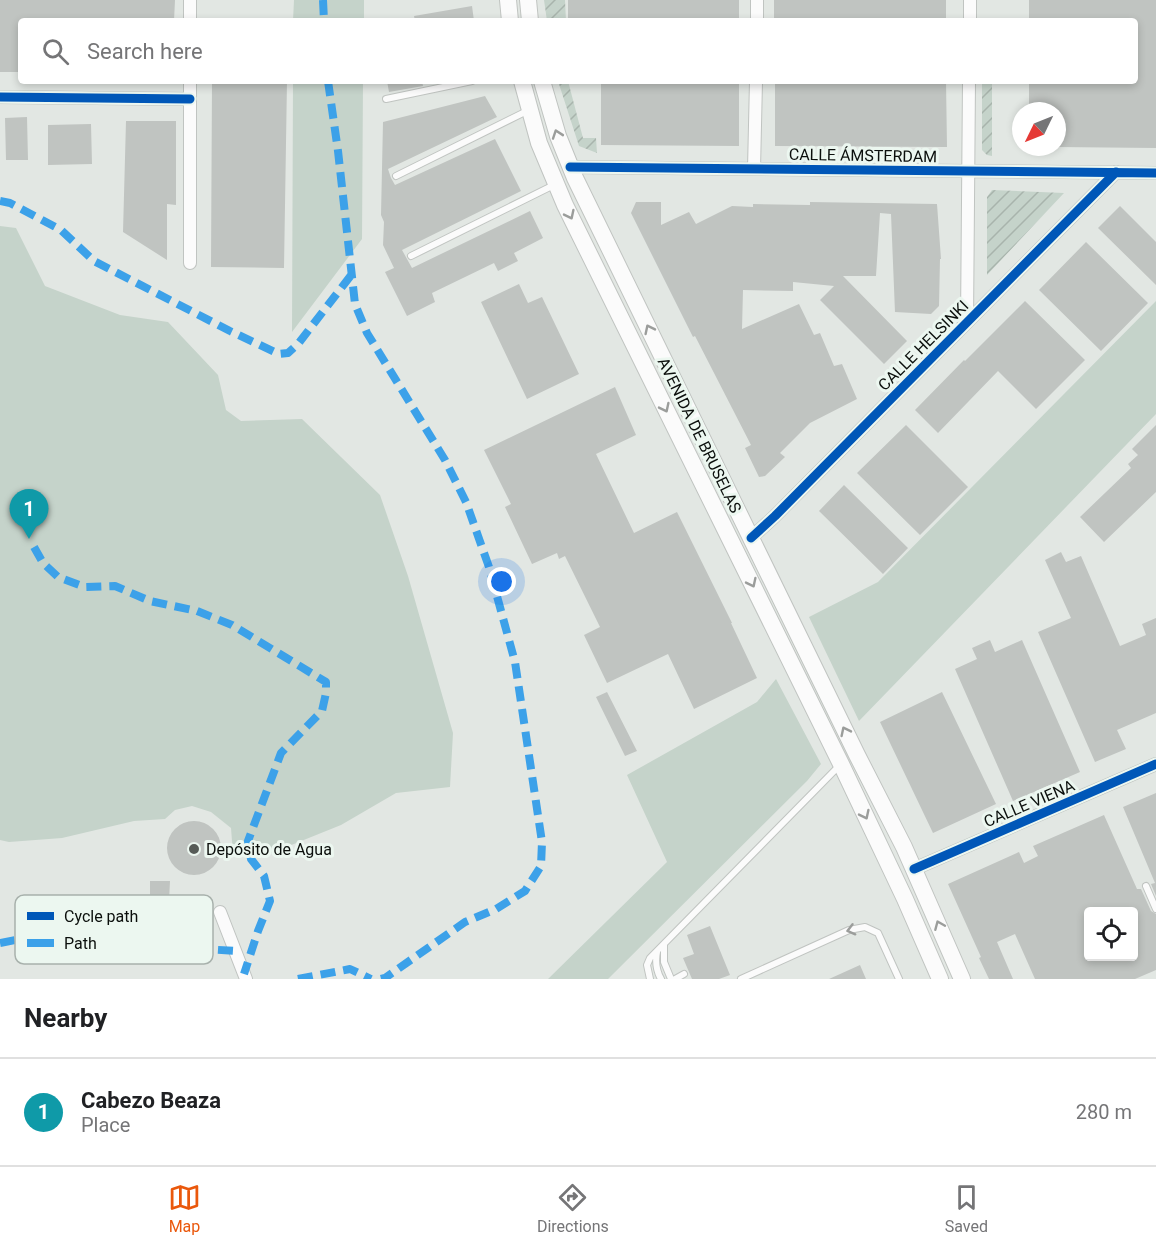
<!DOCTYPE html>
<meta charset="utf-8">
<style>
:root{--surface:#fff;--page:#f6f6f6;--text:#202124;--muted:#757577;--line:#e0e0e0;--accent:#ea580c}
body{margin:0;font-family:Roboto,sans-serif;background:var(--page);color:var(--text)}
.controls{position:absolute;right:18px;bottom:18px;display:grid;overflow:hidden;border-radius:6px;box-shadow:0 3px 9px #0003}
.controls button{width:54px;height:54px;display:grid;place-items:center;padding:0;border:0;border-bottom:2px solid var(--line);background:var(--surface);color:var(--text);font:30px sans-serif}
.compass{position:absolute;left:1012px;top:102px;width:54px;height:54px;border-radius:50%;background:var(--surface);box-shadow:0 3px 9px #0003;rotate:227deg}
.you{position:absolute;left:502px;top:582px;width:21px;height:21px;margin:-15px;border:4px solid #fff;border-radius:50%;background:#1a73e8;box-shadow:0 0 0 9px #1a73e833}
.badge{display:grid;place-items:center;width:39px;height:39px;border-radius:50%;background:var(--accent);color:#fff;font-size:20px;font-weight:700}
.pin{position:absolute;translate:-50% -50px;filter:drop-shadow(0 2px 3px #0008)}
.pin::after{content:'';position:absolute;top:32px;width:21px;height:18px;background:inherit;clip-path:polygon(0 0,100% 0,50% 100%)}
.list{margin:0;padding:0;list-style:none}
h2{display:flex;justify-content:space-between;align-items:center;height:78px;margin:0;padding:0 24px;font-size:26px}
h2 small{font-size:20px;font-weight:400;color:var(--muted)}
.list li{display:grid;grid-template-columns:39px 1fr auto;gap:18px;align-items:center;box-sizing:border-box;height:108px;padding:0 24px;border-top:2px solid var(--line)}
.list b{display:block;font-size:22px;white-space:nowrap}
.list p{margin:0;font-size:20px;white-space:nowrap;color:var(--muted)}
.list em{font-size:20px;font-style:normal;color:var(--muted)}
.icon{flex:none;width:33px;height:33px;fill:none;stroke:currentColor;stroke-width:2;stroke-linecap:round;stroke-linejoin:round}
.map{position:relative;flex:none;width:1156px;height:979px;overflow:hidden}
.search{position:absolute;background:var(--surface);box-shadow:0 3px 9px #0003;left:18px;right:18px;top:18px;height:66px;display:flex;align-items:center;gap:15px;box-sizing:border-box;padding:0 21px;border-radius:6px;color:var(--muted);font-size:22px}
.sheet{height:186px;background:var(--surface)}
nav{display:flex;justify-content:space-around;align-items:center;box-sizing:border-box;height:84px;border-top:2px solid var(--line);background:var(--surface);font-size:16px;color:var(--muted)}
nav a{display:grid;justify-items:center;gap:3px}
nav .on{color:var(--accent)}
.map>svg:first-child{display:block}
.green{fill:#c5d3ca}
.garden{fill:url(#garden-furrows)}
.building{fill:#c0c4c1;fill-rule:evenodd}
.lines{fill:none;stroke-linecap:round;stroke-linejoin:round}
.service-casing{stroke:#c0c4c1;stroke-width:8}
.minor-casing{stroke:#c0c4c1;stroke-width:14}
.secondary-casing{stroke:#c0c4c1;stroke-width:18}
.service{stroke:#fbfbfb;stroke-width:6}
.minor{stroke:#fbfbfb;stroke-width:12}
.secondary{stroke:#fbfbfb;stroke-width:16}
.quiet{stroke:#3ca1e9;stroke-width:8;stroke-dasharray:15 8;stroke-linecap:butt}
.cycleway-casing{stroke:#ecf7f0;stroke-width:13}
.cycleway{stroke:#0057b8;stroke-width:9}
.oneway{stroke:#9b9d9b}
.poi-dot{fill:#565b57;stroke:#ecf7f0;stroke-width:2}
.labels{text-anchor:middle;stroke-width:6;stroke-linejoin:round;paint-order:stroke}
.street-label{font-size:16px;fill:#0b0f0c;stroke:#ecf7f0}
.poi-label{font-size:16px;fill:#0b0f0c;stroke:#ecf7f0;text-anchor:start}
.key{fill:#ecf7f0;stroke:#a8b1ac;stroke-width:1.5}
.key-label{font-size:16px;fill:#0b0f0c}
</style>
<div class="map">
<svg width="1156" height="979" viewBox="0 0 1156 979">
<defs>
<pattern id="garden-furrows" width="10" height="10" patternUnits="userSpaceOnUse" patternTransform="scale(1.5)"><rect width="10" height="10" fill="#c5d3ca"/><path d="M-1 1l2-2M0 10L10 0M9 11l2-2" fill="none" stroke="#a8b4ac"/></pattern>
</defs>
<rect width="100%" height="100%" fill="#e2e7e3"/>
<path class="green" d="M294 0H364V21H293Z
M293 81H363L362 239 292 332Z
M0 226 16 228 45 286 120 315 168 322 218 375 226 410 241 421 302 419 380 495 408 576 453 733 450 787 396 793 341 825 269 854H233L231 828 211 812 192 806 175 810 165 819 134 821 62 838 9 842 0 840Z
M1156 301V414L859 721 809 617 878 582Z
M776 679 821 764 807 781 608 979H548L667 862 627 775 757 702Z"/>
<path class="garden" d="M544 0H565L566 21H547Z
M558 81H568L583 138H596L597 153 579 146Z
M982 81H992V156L987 155 982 150Z
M992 190 1064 193 987 275V197Z"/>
<path class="building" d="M0 0H175L174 21H21V72H0Z
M568 0H739V21H568Z
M774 0H946V21H774Z
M1029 0H1156V148L1057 147V111H1029V81H1135V21H1029Z
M472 6 474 21H415L414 16Z
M212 81H287L284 268 211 267Z
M387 81H422L423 86 389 92Z
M601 81H739V146L601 145Z
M775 81H946L947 147 775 146Z
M485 96 497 117 388 169 391 178 395 185 495 139 521 191 402 250 412 268 530 211 543 238 514 253 518 261 498 271 494 263 432 293 435 302 407 316 385 272 394 268 383 245 384 222 381 215 383 122Z
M27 117 28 160H6L5 118Z
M126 121H176V205L167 204V260L123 232Z
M91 124 92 164 48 165V125Z
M636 202H661V225L689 212 696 224 732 206 753 207V204L810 205V202L937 204 941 259H940L939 306 931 314 895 312 891 214 880 213 876 276H843L907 341 884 364 820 300 834 286 793 282V291L743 290 742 329 799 304 814 335 820 333 834 366 842 364 857 399 810 423 780 453 785 457 765 476 759 477 745 448 751 445 695 336 693 337 631 213Z
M1120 206 1156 242V285L1098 228Z
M1086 242 1148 303 1101 351 1039 290Z
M519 284 528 303 542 297 579 374 527 399 481 302Z
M1025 301 1085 360 1036 409 998 371 938 433 915 410 964 360 965 361Z
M615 387 636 435 596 454 634 533 677 512 732 623H731L757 678 694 709 668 654 607 683 584 635 600 627 565 556 559 559 557 553 532 564 505 507 511 504 484 450Z
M906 425 968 487 920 535 857 473Z
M1156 425V492L1104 542 1080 517 1131 468 1128 464 1138 455 1132 449Z
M844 485 908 548 883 574 819 511Z
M1061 552 1066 562 1081 556 1120 646 1146 635 1142 624 1156 618V713L1117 730 1126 749 1095 762 1038 632 1071 618 1045 560Z
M990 640 995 652 1022 640 1080 772 1013 801 955 669 977 659 972 648Z
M607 692 637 751 625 756 596 697Z
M942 692 996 804 933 833 880 722Z
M1156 793V896L1151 884 1155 883 1123 807Z
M1104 815 1137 889H1141L1151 911 1156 914V970L1135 979H1035L1015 934 997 942 1013 979H989L979 958 981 957 948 884 1019 852 1024 863 1038 856 1033 846ZM1089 912H1134V957H1089Z
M167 848a27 27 0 1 1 54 0a27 27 0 1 1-54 0Z
M150 881H170L169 901H150Z
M710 926 730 975 719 979H692L683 958 694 954 687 935Z
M860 965 866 979H829Z"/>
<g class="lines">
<g class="service-casing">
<path id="service" d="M386 99 472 81
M396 176 529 110
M411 256 556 184
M1146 886 1156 909
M664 945V962L671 979
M657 952C655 962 656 970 661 979
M650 979 647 965 650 958 840 765
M675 979 684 974
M741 979 849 930 865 927 878 933 899 979"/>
</g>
<g class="minor-casing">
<path id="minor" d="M190 21V0
M757 21V0
M970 21V0
M190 81V263
M0 97 190 99
M570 167 1156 173
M754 169 756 81
M967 322 969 81
M751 538 775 516 1116 172
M914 869 1156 764
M220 912 246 979"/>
</g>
<g class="secondary-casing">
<path id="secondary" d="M508 0 510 21
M528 0 530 21
M522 81 539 143 565 205 841 764 905 899 940 979
M542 81 558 136 575 178 857 755 904 847 962 979"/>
</g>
<use href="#service" class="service"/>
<use href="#minor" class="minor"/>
<use href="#secondary" class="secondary"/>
<path class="quiet" d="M323 0 324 21
M328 81 338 151 355 304 367 333 445 460 466 502 489 567 515 662 542 842 541 866 525 891 496 909 465 922 385 978 381 979
M0 201 10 203 61 230 94 261 230 331 279 354 288 353 298 344 352 274
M34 547 43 563 58 577 85 587 115 586 150 601 197 611 232 625 326 682V693L322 711 281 753 248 841 251 859 264 876 270 901 258 931 244 974
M0 943 147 915 204 949 236 951
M298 979 350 969 371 979"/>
<g class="cycleway-casing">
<path id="cycleway" d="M0 97 190 99
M570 167 1156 173
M751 538 775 516 1116 172
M914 869 1156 764"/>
</g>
<use href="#cycleway" class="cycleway"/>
</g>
<defs><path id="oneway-chevron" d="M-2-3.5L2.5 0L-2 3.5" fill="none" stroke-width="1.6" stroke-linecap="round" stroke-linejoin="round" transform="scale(1.5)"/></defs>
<g class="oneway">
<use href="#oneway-chevron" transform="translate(557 134) rotate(-109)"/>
<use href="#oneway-chevron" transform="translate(570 215) rotate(64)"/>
<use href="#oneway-chevron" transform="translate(649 329) rotate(-116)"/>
<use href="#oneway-chevron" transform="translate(665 408) rotate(64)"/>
<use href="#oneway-chevron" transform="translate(752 583) rotate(64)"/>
<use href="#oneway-chevron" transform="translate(845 731) rotate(-116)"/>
<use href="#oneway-chevron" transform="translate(865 815) rotate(64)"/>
<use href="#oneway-chevron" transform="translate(939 925) rotate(-113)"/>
<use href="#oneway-chevron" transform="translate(851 930) rotate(165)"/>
</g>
<circle class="poi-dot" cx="194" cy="849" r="6"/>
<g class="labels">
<g class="street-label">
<text transform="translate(863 155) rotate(1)" y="6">CALLE ÁMSTERDAM</text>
<text transform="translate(923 345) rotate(-45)" y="6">CALLE HELSINKI</text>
<text transform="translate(700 435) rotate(64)" y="6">AVENIDA DE BRUSELAS</text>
<text transform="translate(1029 803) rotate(-23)" y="6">CALLE VIENA</text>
</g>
<g class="poi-label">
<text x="206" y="855">Depósito de Agua</text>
</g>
</g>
<rect x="15" y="895" width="198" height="69" rx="9" class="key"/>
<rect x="27" y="912" width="27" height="8" fill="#0057b8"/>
<rect x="27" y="939" width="27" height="8" fill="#3ca1e9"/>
<g class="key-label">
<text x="64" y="922">Cycle path</text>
<text x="64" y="949">Path</text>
</g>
</svg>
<div class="controls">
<button><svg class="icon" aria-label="locate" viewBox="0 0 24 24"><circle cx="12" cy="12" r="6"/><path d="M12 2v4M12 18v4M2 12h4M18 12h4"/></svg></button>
</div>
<svg class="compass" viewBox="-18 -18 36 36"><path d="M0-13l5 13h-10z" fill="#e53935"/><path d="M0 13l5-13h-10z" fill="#757577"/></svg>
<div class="you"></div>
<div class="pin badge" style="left:29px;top:539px;background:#0f9aa8">1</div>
<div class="search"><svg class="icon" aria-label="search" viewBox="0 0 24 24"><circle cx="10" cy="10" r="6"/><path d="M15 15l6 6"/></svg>Search here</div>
</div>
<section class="sheet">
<h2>Nearby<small></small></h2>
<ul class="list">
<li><span class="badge" style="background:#0f9aa8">1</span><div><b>Cabezo Beaza</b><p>Place</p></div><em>280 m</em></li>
</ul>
</section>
<nav>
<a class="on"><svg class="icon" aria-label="map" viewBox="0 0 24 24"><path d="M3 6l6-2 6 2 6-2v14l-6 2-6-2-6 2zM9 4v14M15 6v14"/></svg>Map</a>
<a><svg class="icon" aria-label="directions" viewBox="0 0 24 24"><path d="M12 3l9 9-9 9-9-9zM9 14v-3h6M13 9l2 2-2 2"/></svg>Directions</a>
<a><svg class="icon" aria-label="saved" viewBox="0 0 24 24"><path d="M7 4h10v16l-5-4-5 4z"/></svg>Saved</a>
</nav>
